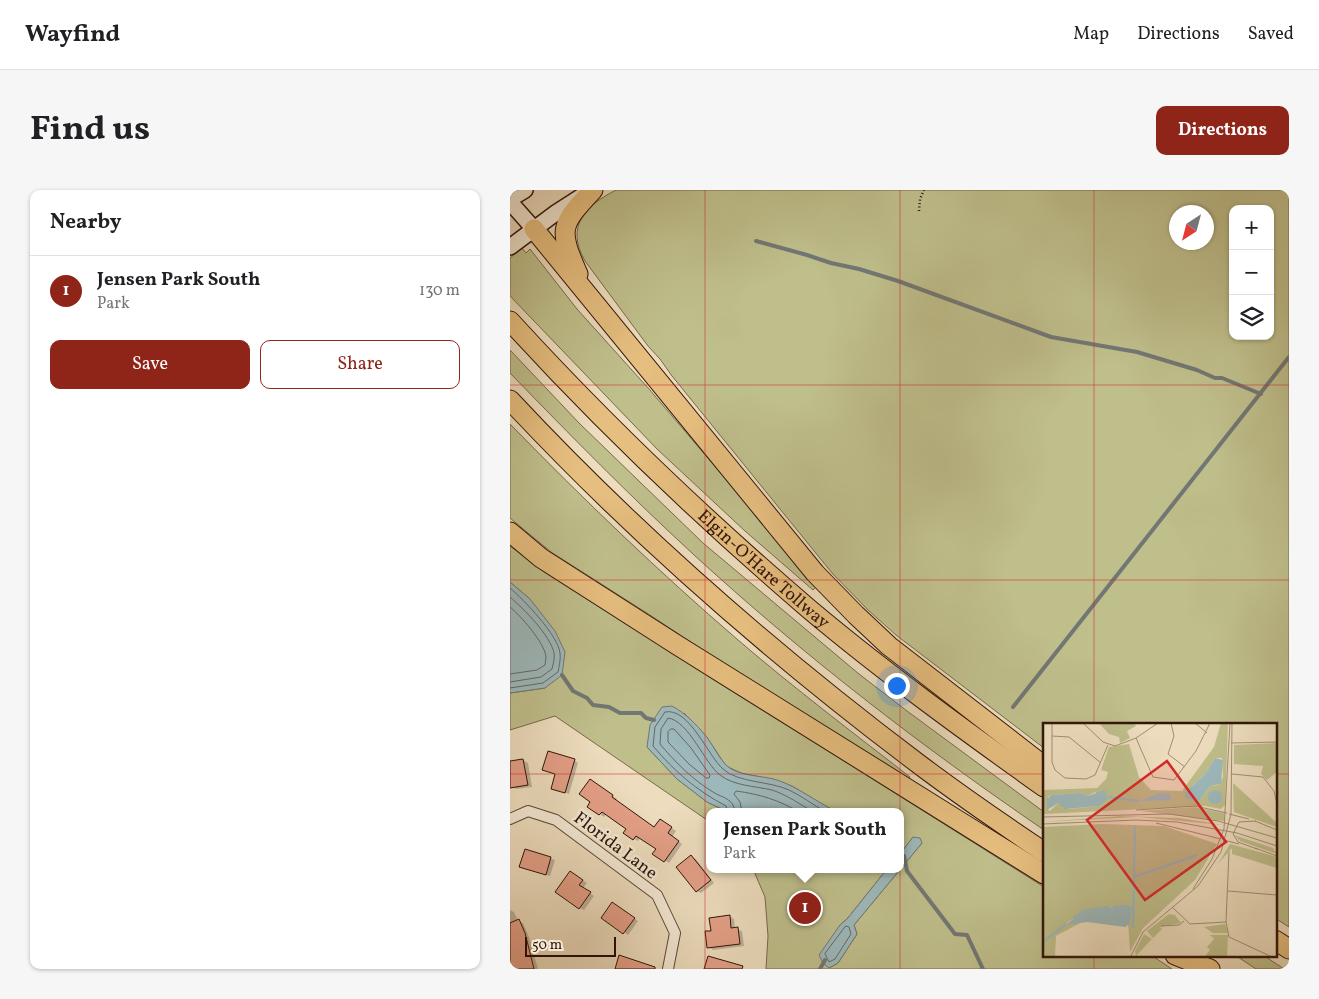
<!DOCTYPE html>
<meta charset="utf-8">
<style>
:root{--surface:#fff;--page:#f6f6f6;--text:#202124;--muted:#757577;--line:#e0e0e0;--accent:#8f2418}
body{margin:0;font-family:Vollkorn,serif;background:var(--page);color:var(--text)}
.controls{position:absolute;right:15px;top:15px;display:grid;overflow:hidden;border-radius:10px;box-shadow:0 1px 4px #0004}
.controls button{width:45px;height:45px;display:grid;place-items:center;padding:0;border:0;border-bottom:1px solid var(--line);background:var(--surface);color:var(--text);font:25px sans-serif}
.compass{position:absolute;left:659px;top:15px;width:45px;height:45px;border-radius:50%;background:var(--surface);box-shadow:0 1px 4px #0004;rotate:216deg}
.scale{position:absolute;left:15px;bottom:12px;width:91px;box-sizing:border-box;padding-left:5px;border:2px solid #311509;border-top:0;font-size:14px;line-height:18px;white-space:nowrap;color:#311509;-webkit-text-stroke:4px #f3e9d5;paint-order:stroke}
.you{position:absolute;left:386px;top:495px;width:18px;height:18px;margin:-12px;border:4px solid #fff;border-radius:50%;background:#1a73e8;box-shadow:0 0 0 8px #1a73e833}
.badge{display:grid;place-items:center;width:32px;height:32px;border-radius:50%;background:var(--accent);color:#fff;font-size:16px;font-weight:700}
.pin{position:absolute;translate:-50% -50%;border:2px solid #fff;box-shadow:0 1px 5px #0006}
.popup{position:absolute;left:196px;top:618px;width:198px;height:65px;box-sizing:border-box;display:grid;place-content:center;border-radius:10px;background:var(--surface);filter:drop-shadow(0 1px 4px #0005);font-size:16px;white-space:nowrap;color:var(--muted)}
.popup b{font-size:19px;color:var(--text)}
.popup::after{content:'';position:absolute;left:50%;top:100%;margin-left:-10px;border:10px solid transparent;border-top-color:var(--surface)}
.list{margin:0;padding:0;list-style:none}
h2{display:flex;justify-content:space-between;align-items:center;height:65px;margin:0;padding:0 20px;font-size:21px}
h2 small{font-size:16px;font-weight:400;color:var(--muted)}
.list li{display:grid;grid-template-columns:32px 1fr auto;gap:15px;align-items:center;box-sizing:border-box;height:70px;padding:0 20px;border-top:1px solid var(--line)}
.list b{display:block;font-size:19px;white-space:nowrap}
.list p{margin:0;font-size:16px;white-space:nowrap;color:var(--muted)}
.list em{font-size:16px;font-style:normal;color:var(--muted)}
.actions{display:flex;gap:10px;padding:15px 20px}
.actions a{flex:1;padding:11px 0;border:1px solid var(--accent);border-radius:10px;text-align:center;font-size:18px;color:var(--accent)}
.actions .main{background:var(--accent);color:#fff}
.icon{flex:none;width:28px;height:28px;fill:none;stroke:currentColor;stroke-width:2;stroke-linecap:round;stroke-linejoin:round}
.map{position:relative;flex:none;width:779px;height:779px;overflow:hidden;border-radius:10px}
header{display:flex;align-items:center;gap:30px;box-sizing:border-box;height:70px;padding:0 25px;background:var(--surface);border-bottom:1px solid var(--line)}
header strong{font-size:24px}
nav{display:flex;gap:28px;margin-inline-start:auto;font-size:18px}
.intro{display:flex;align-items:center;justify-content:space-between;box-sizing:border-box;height:120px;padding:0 30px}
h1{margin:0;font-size:35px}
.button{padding:12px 22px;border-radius:10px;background:var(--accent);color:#fff;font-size:18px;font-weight:700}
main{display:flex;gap:30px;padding:0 30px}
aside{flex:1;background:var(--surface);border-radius:10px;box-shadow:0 1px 4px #0004}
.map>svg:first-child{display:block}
.green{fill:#bfbf8c;stroke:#786a4a;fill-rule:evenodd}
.water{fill:#9db9bc;stroke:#727774}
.shadow{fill:#0003}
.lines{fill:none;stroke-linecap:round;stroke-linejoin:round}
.shore{stroke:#676762;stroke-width:1}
.stream{stroke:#727774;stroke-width:4}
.building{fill:#e4a088;stroke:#311509}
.minor-casing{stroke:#604736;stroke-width:12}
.secondary-casing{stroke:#311509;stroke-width:18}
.motorway-casing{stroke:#311509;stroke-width:21}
.path{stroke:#311509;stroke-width:2.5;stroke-dasharray:1 2.5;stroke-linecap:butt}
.minor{stroke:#f3e9d5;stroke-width:10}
.secondary{stroke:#f3e9d5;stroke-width:15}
.motorway{stroke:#e6be7f;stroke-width:19}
.grid{fill:none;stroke:#d62828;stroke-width:1;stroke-opacity:0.55}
.labels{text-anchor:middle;stroke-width:5;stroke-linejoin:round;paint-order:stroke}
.street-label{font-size:18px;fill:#311509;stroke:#f3e9d5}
.inset-river{fill:none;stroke:#9db9bc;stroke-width:2.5}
.inset-road{fill:none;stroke:#a28d76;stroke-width:1}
.view{fill:#d62828;fill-opacity:0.15;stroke:#d62828;stroke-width:2.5}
.inset-edge{fill:none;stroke:#311509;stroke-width:2.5}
</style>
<header>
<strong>Wayfind</strong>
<nav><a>Map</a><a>Directions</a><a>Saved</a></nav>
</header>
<div class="intro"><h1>Find us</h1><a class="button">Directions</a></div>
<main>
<aside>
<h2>Nearby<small></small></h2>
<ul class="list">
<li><span class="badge">1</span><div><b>Jensen Park South</b><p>Park</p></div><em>130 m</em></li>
</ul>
<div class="actions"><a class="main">Save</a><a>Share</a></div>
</aside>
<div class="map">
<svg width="779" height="779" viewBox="0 0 779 779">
<rect width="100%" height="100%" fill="#edddbe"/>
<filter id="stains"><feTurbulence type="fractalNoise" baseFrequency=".004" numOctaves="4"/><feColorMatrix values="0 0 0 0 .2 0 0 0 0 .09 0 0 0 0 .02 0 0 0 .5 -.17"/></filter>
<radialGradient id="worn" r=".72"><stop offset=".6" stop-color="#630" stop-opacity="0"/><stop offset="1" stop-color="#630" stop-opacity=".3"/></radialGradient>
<path class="green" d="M106 0H779V737L765 728V534H534V558L386 445 358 420 322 383 162 186 150 169 138 156 75 71C55 36 75 16 106 0ZM723 19H760V146H723ZM666 22H696V52H666Z
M12 58 16 63 20 59 67 119 139 199 307 396 303 400 235 341 147 259 0 106V68Z
M0 160 69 233 193 353 349 484 397 521 534 622V640C411 556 293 465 183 364 120 306 60 245 0 183Z
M0 234C73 309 149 382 228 450 284 498 342 542 400 587L397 591 273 514 143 427 41 362 0 328Z
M0 356 34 382 534 697V765H641L662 779H256L258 746 255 707 243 679H377L337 729 330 735 319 778 328 773 347 744 344 735 412 653 403 647 390 664V622H328L317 617 282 596 265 590 231 583 216 576 196 546 174 523 137 557 167 589 197 612 218 622H200V632L45 526 0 540V503L35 498 20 409 0 392Z
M725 765H753L774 779H746Z"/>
<path class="water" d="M0 392 20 409 45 441 55 462 52 485 35 498 0 503Z
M162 516C175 523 186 534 196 546 203 555 208 567 216 575 228 587 252 585 267 590 289 597 307 613 328 622H218L197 612 167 589 137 557 140 535 152 517Z
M403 647 410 648 412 653 344 735 347 744 328 773 319 778 313 773 309 765 330 735 337 729 377 679H390V664Z"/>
<path class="shadow" d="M13 570 18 573 22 597 6 599 0 595V573Z
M64 570 68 573 59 604 42 598 46 584Z
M84 593 107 609 105 611 145 638 155 633 166 641 162 647 172 654 159 673 144 664 147 659 131 647 128 651 114 643 117 638 96 624 94 627 78 616 82 612Z
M16 660 45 670 40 686 11 677Z
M181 667 186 669 204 693 191 703 187 701Z
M65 685 77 693 73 698 84 706 74 720 70 718Z
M106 716 128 731 118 745 92 728Z
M0 720 4 722 8 731 13 733 19 747 28 779H0Z
M219 726 224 729 225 739 232 741 234 756 203 760 199 757 202 742Z"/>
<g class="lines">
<path class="shore" d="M0 398C14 410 48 445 50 463 51 468 49 477 48 482L33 493 0 498
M0 407C14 419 40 445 44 463 45 468 43 474 42 479L31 487 0 492
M0 417C10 425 35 453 36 467 36 468 35 474 35 475L27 480 0 484
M161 539H164L181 558 200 585 199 588H196L179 574 158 552V542Z
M218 622 216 616C186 600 165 582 143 556L145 537 155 522C179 517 198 566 213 579 228 593 260 591 279 600 292 606 303 615 316 622
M225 622C224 608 212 608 203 602 183 590 165 572 150 554L151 539 158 528C179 531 195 574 210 585 224 596 245 596 262 600 277 605 290 614 303 622
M232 622 230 612 224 604 226 601C249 604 269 610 289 622
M336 736 339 737 341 744 325 769 319 772 315 764Z"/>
<path class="stream" d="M246 51 297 65 321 73 349 79 388 91 541 147 627 162 687 180 705 188H712L751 204
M52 485 63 501 77 508 83 515 99 517 110 523H131L136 528 144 530
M503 517 779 167
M390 665 394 666 397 681 445 744 457 745 473 779
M310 779 315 770"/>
</g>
<path class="building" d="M38 561 65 569 55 603 41 599 45 584 32 580Z
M13 569 18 595 0 598V571Z
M80 589 103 605 102 607 144 637 150 629 162 637 158 643 169 651 154 672 142 664 146 659 126 646 123 650 113 643 116 639 92 622 89 625 77 617 80 612 69 604Z
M15 659 41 667 36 685 9 677Z
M181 665 201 690 186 702 166 677Z
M60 681 73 690 69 695 81 702 69 719 45 702Z
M102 712 125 728 113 744 91 728Z
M220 725 221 738 228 737 230 754 197 758 195 741H201L199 728Z
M9 729 15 743 24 779H0V733Z
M109 765 145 777V779H105Z
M198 766 233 776 232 779H194Z"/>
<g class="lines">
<g class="minor-casing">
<path id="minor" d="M0 629 18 621 46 630 147 705 165 743 158 779"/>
</g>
<g class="secondary-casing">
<path id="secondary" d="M0 9 15 0
M0 12 24 39
M0 57 47 22 72 6"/>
</g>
<g class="motorway-casing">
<g id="motorway">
<path d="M24 39 305 383 346 425 379 456 534 576"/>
<path d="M68 84C48 39 50 35 83 0"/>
<path id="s1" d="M0 131C93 233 194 329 299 419 374 482 454 540 534 597"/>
<path d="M0 210C125 344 264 465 410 575 450 605 492 634 534 662"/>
<path d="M0 342 31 368 167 455 534 684"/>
<path d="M765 750 779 759"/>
<path d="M665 765 700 779"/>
</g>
</g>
<path class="path" d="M409 21 410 9 414 0"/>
<use href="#minor" class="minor"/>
<use href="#secondary" class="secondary"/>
<use href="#motorway" class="motorway"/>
</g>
<path class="grid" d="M195 0V779M390 0V779M584 0V534M0 195H779M0 390H779M0 584H534M765 584H779M584 765V779"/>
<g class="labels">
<g class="street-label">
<text dy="6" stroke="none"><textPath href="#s1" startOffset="355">Elgin-O'Hare Tollway</textPath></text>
<text transform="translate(106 655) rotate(37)" y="6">Florida Lane</text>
</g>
</g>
<g transform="translate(533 533)">
<rect width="234" height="234" fill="#edddbe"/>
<path d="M56 0H91L93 3 84 8 87 15 77 20 76 14 66 11ZM178 0H185L182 82 178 86 162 83 0 91V67L54 65 63 56 65 49 58 47 66 24 86 21 96 54 108 67 139 68 171 24ZM172 35H179L180 54 176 62 167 63 156 78 149 63 163 50ZM52 69 60 77 56 83 26 86 15 80 7 88 4 86 5 74 9 72 37 70 45 73ZM234 20V49L224 57 218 51 220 43 191 41V22ZM190 60 234 100V104L191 89ZM151 84 181 90V98L97 88ZM77 93 137 95 180 102 95 94 0 99ZM59 101 121 103 174 121 152 157 100 205 87 229 84 183 72 184 50 186 26 198 23 201 39 199 13 213 12 233H0V104ZM191 112 230 125 234 131 197 118ZM187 121 234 134V145L189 131V125L175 141ZM126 191 132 192 138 200 117 204 119 206 110 215 104 208ZM182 201 185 210H170L161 204ZM101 211 109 216 93 233 92 228ZM167 212H185L184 233H162L167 227 164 224 171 216Z" fill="#bfbf8c" fill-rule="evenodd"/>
<path d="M172 35 180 37 178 61 167 63 156 78 143 75 142 70 163 50ZM165 74a7 7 0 1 1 14 0a7 7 0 1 1-14 0ZM62 67 65 76 56 83 22 86 15 80 4 87V76L9 72 37 70 45 73ZM117 70 127 71 128 77 96 78ZM72 184H89L87 201 82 204 44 199 22 202 41 188Z" fill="#9db9bc"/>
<path class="inset-river" d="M65 74 96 78M91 154 154 132M70 184 86 183M30 196 41 188 66 184M90 205 92 103M0 219 23 201"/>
<path class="inset-road" d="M9 0V39L12 47 22 55 43 56 52 52 65 22M40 0 60 19 72 23 93 15 115 0M128 0 131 13 125 31 142 44M152 0 164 10M9 13 26 14 58 40M93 15 110 54 131 57 153 28 167 0M188 20 234 19M189 51 220 54 231 68 234 81M93 87 152 83 184 90M186 91 206 96M0 94 126 91 175 98 234 115M212 98 234 107M213 98 196 99 190 111 195 119 214 126M113 100 178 116M0 101 93 97 134 99 194 110 234 123M181 117 196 121M212 125 234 133M150 166 169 136 181 106 187 0M185 168 234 172M129 184 147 201 183 199M183 199 186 129M183 199 186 214 227 233M118 203 136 202 141 198M88 233 100 209 155 163 178 129 188 91 189 0"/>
<path class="view" d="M124 38 183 119 102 177 44 97Z"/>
<rect width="234" height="234" class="inset-edge"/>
</g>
<rect width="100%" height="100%" filter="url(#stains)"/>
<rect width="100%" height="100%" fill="url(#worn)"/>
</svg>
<div class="controls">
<button>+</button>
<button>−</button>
<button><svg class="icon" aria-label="layers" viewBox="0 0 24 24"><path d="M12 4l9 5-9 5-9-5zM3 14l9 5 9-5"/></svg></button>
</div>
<svg class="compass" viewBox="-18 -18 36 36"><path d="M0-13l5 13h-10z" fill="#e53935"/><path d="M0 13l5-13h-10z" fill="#757577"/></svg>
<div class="scale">50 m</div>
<div class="you"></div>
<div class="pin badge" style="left:295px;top:718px">1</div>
<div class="popup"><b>Jensen Park South</b>Park</div>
</div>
</main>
